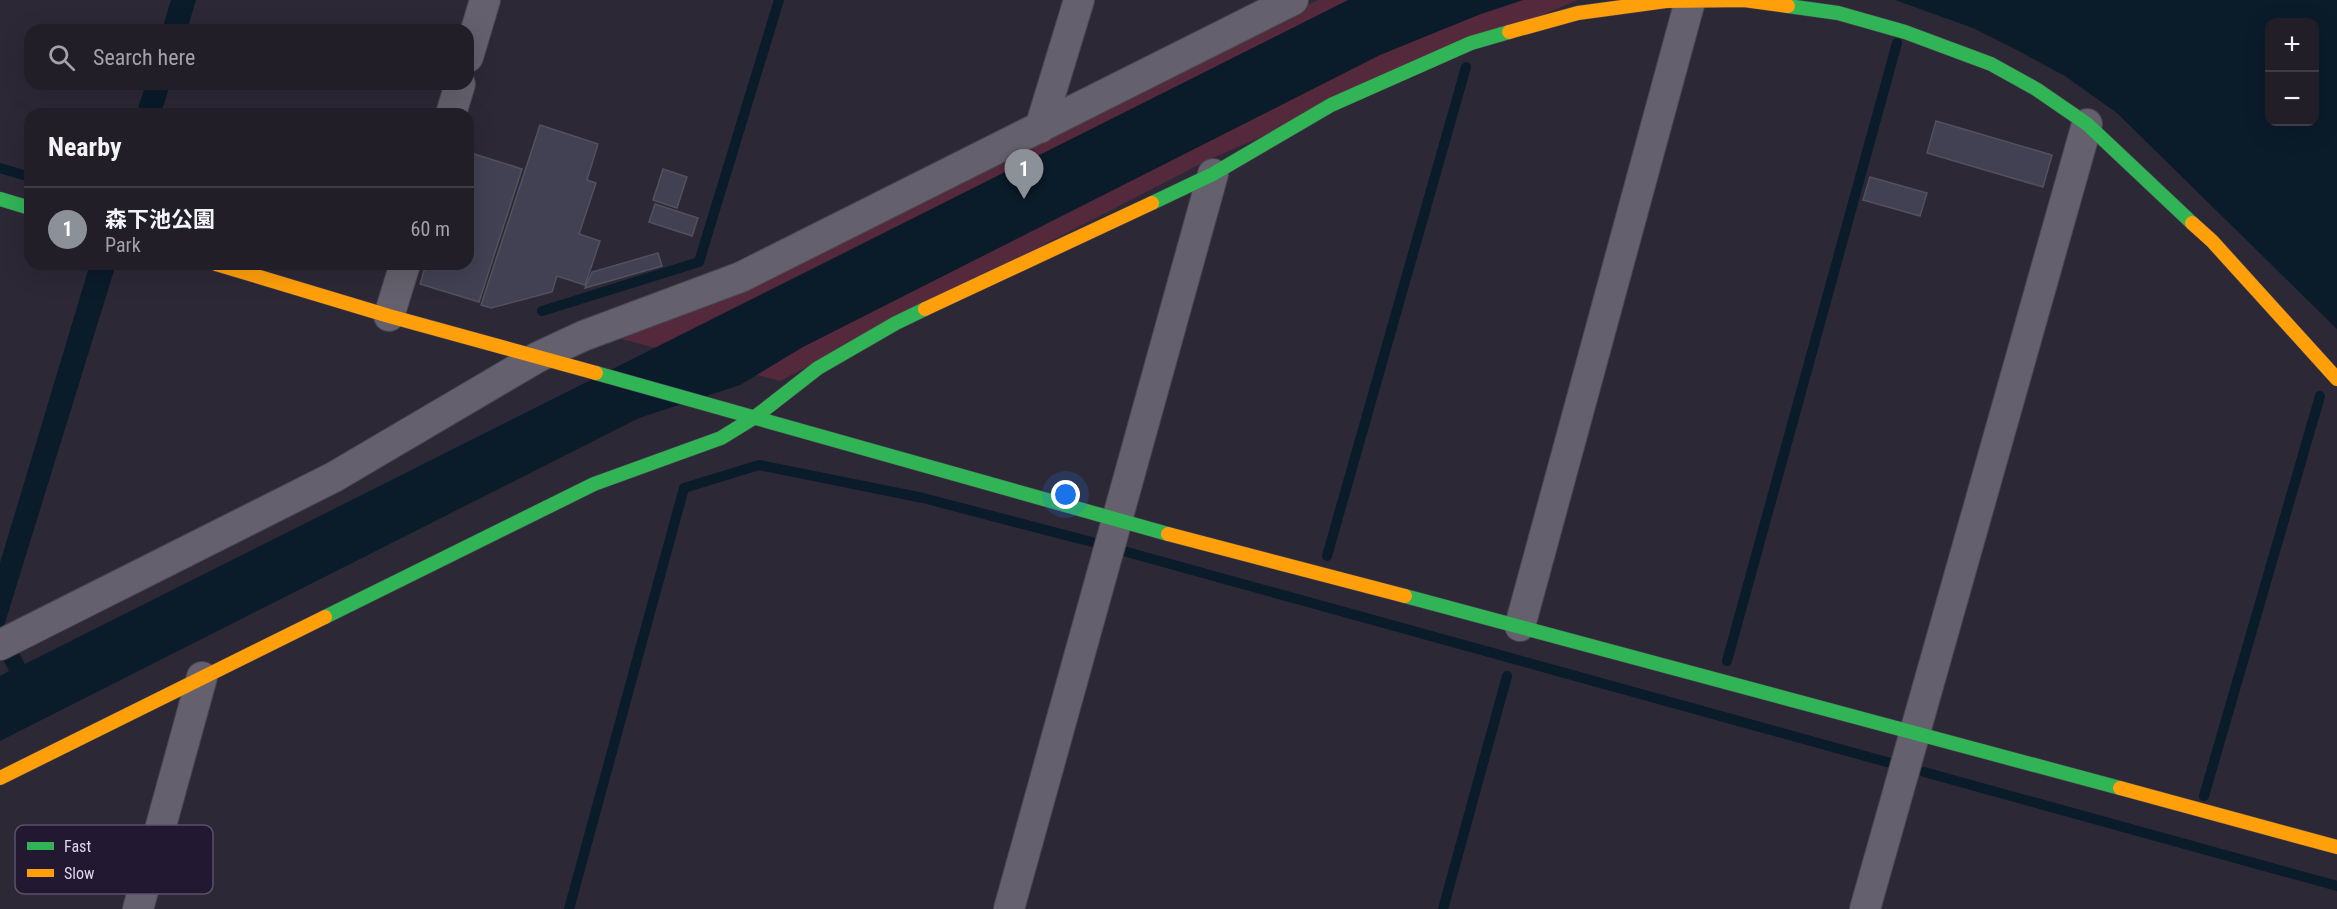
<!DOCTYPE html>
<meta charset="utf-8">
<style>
:root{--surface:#221e28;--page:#2a2730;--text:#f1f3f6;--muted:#a2a2a8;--line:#3f3c45;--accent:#8c9099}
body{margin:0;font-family:"Roboto Condensed","Noto Sans JP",sans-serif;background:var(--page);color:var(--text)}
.controls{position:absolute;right:18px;top:18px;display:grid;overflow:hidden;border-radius:12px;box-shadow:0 6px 24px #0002}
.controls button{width:54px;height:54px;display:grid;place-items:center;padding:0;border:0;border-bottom:2px solid var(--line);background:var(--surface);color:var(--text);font:30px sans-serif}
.you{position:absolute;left:1066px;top:495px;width:21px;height:21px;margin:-15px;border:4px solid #fff;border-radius:50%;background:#1a73e8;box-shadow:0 0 0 9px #1a73e833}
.badge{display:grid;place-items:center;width:39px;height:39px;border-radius:50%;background:var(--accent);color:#fff;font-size:20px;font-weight:700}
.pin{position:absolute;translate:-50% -50px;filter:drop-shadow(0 2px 3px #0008)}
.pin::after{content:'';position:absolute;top:32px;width:21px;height:18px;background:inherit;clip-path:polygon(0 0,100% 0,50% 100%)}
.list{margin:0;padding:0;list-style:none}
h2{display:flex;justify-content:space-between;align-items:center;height:78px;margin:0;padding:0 24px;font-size:26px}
h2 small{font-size:20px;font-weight:400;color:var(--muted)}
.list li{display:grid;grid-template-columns:39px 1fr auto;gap:18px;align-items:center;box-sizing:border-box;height:84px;padding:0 24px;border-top:2px solid var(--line)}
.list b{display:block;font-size:22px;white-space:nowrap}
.list p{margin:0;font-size:20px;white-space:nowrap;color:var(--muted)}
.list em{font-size:20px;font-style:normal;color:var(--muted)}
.icon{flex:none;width:33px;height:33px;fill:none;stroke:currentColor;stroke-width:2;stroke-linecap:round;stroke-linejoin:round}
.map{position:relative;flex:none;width:2337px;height:909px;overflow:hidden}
.search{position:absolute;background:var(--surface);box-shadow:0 6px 24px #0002;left:24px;top:24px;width:450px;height:66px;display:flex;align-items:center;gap:15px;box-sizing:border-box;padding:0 21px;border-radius:18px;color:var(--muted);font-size:22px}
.panel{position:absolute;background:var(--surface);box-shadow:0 6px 24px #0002;left:24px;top:108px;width:450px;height:162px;border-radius:18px}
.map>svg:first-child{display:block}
.green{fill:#55293c}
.water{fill:#0a1b2a;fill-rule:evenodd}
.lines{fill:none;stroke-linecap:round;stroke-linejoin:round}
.stream{stroke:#0a1b2a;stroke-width:10}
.building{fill:#414153;stroke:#52515e;stroke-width:1.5}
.street-casing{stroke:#4a4552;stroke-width:32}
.fast-casing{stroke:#4a4552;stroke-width:15}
.slow-casing{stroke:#4a4552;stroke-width:15}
.street{stroke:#64606d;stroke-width:30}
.fast{stroke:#30b455;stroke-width:14}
.slow{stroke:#ff9f0a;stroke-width:14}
.key{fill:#221832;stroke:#5a5269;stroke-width:1.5}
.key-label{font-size:16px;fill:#ded8ea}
</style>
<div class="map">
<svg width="2337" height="909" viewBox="0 0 2337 909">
<rect width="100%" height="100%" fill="#2d2836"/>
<path class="green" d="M1318 0H1577L1210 159 780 381 618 338 980 173Z"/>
<path class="water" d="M171 0H196L187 30H162Z
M1348 0H1523L1481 14 1380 55 803 347 740 385 639 418 0 741V676L9 671 0 654V563L90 264H116L4 626 25 664Z
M1895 0H2337V329L2117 113 2065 76 2015 49 1973 28ZM2314 22V122H2270V22Z
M146 84H170L161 114H136Z"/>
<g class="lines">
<path class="stream" d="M0 168 30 177
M542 311 699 262 779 0
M1127 552 1894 764
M1327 556 1466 67
M1727 661 1897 43
M1924 772 2337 886
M2204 796 2320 396
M569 909 684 488 759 465 923 498 1092 542
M1443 909 1507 676"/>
</g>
<path class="building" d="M1936 121 2052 155 2043 187 1927 153Z
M540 125 598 144 587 180 596 183 579 234 600 241 585 285 557 276 552 292 491 308 481 305Z
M468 152 522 169 479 302 420 284 426 264H468Z
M663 169 687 177 677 208 653 200Z
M1870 177 1927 193 1920 216 1863 200Z
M655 204 698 218 692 236 649 222Z
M658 253 662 266 585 288 592 272Z"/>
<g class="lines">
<g class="street-casing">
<path id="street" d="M468 57 485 0
M451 114 460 84
M1040 128 1079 0
M389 316 405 264
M1520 626 1690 1
M0 645 334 477 538 357 583 336 741 277 1293 0
M138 909 202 677
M1009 909 1213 174
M1865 909 2087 124"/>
</g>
<g class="fast-casing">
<path id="fast" d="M1788 6 1838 13 1905 32 1991 64 2036 89 2087 124 2192 223
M0 199 30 208
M1152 203 1213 174 1331 105 1471 43 1509 32
M596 373 1168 534
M1405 596 2120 788
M325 617 594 484 721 438 755 417 818 368 896 323 925 309"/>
</g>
<g class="slow-casing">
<path id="slow" d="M1509 32 1578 13 1666 1 1744 0 1788 6
M2192 223 2212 241 2337 379
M216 264 389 316 596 373
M925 309 1152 203
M1168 534 1405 596
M0 778 325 617
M2120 788 2337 847"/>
</g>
<use href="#street" class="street"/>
<use href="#fast" class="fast"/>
<use href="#slow" class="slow"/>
</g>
<rect x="15" y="825" width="198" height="69" rx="9" class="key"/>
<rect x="27" y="842" width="27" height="8" fill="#30b455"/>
<rect x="27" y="869" width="27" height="8" fill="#ff9f0a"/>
<g class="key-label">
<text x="64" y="852">Fast</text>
<text x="64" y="879">Slow</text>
</g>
</svg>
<div class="controls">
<button>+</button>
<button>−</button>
</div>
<div class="you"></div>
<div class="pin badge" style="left:1024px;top:199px">1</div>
<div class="search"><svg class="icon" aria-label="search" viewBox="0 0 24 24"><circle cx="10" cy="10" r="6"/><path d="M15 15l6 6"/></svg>Search here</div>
<section class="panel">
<h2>Nearby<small></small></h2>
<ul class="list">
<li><span class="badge">1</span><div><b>森下池公園</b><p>Park</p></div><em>60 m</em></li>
</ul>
</section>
</div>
